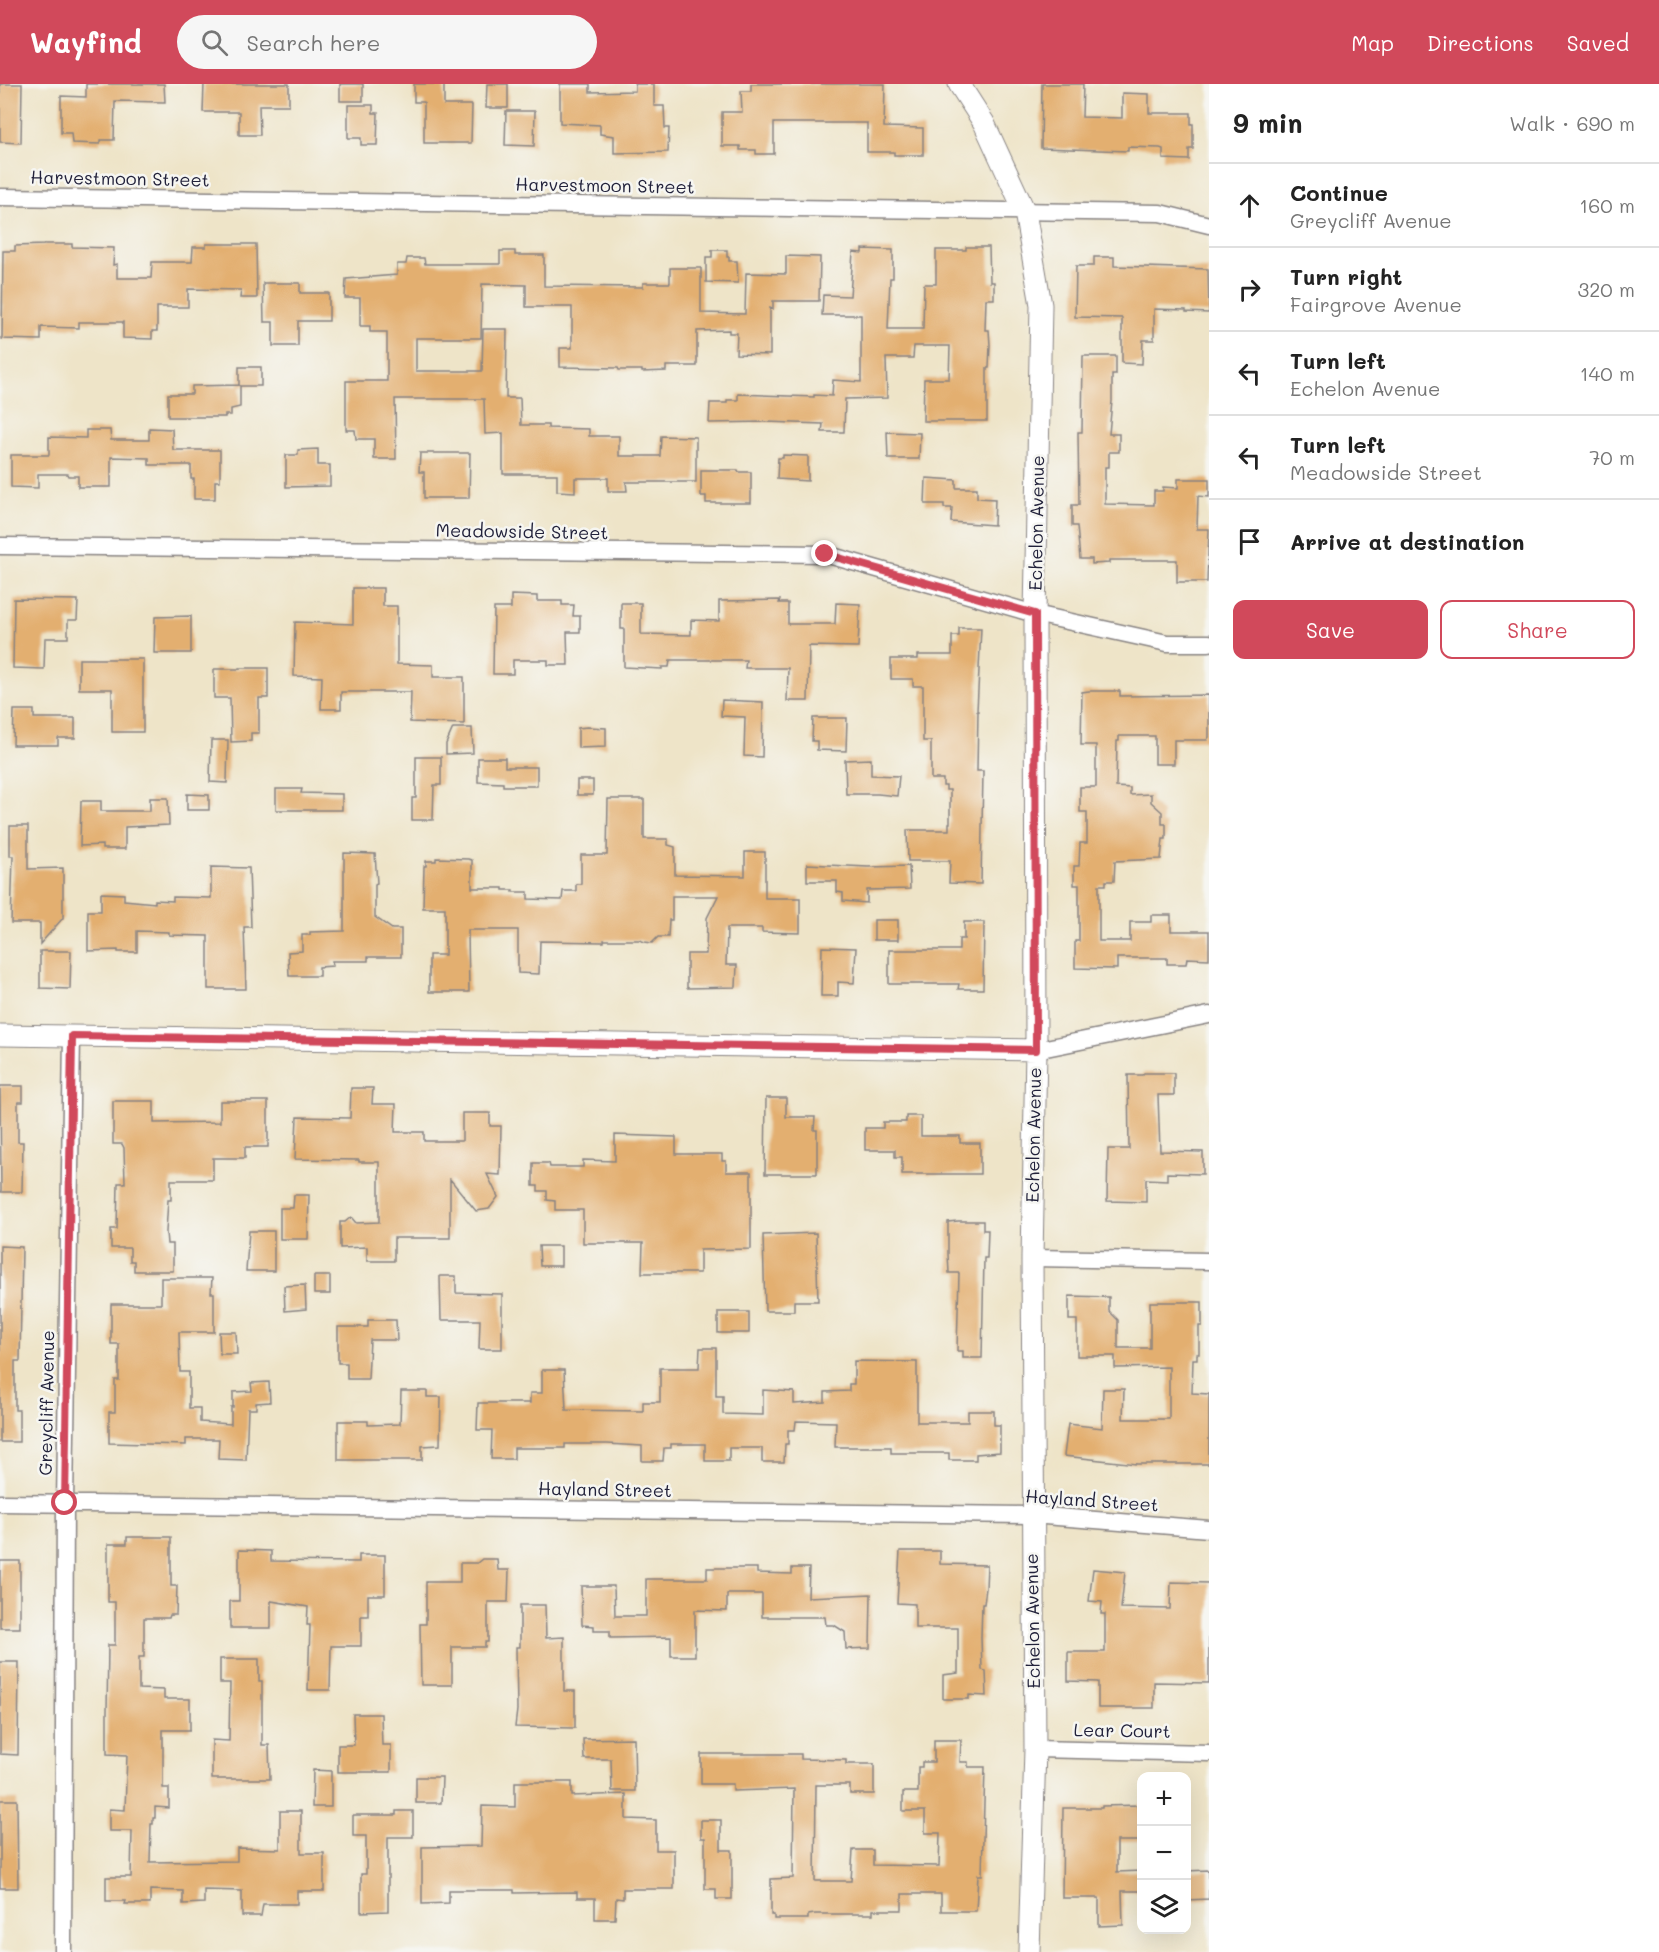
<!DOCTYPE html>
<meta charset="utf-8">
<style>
:root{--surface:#fff;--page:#f6f6f6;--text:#222;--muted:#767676;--line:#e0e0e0;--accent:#d1495b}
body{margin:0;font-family:Mali,sans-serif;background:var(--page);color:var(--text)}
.controls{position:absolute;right:18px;bottom:18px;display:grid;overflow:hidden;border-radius:12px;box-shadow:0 6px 24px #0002}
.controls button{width:54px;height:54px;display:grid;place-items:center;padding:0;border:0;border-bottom:2px solid var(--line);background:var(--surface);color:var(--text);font:30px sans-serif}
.stop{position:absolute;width:18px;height:18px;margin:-14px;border:4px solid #d1495b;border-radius:50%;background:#fff}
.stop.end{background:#d1495b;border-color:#fff;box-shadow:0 2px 6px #0008}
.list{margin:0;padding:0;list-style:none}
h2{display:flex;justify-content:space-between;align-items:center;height:78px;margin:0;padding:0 24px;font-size:26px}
h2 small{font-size:20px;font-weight:400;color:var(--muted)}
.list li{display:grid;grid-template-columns:39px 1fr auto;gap:18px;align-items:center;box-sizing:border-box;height:84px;padding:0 24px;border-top:2px solid var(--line)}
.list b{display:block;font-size:22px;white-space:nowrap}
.list p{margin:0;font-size:20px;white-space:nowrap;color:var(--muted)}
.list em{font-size:20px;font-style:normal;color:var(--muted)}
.actions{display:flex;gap:12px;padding:18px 24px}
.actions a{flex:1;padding:14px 0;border:2px solid var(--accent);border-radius:12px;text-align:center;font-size:21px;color:var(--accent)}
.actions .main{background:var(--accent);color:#fff}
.icon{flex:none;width:33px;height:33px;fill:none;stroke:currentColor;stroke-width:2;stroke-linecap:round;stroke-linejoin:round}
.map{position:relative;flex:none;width:1209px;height:1868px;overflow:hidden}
header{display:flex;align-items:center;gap:36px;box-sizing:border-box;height:84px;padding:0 30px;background:var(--accent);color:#fff}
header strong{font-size:28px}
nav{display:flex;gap:33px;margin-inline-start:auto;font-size:21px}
.search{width:420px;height:54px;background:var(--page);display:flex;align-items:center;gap:15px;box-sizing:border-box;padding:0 21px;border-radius:33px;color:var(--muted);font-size:22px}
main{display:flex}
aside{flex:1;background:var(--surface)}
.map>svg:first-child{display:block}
.building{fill:#e3af70}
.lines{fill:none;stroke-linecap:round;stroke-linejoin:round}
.minor-casing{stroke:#888382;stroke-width:19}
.tertiary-casing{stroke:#888382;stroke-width:23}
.minor{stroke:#fff;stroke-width:16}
.tertiary{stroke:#fff;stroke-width:21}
.route{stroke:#d1495b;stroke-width:8}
.labels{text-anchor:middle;stroke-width:5;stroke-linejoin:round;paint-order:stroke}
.street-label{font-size:18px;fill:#22223b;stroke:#f6f6f2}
</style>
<header>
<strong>Wayfind</strong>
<div class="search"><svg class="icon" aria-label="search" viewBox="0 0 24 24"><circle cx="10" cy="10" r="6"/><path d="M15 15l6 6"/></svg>Search here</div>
<nav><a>Map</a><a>Directions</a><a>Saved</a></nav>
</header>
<main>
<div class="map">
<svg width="1209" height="1868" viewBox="0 0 1209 1868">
<rect width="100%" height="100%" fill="#f6f6f2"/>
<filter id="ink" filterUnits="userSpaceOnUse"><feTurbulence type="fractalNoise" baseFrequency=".0167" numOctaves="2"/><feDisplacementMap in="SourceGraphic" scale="12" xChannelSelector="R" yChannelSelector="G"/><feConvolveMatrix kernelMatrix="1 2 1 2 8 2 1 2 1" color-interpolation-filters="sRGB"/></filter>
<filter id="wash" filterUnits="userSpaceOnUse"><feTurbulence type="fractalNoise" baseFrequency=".008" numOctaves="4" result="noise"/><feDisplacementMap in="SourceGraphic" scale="24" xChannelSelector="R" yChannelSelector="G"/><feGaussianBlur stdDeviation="1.35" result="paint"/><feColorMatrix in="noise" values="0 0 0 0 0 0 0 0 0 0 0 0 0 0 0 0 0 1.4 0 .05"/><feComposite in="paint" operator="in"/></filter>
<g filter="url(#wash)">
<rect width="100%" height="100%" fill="#eee4c8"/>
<g id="blocks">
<path class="building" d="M0 0H22L21 59 0 58Z
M86 0H164L165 18 115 17 114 56H100V60L72 59 71 49H61V12L86 13Z
M204 0H289V21H259L260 51H239V28H203Z
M340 0H363V17H340Z
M414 0H444V21H472L471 59H424V18H414Z
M487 0H508V24H486Z
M560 0H590V8L635 7V0H654V22H664L665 44H669L668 68 614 69V52L600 50V41L560 39Z
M751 0H885L884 43 923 44V71H894V68H867V39H774V70H756V66H740V62H722V28H742L741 7H751Z
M1042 0H1083L1082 33 1122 34V9L1149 10V29H1191V40H1193V65H1189V76L1163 75V65L1160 64 1128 63V67L1041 64Z
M348 21H373V29H378L377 61H361V54H348Z
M506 27H535L534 62 505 61Z
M44 160H72V163L114 164 113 181 117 180V194H151L152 178H192L193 163H206V160H256L257 214H240L241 206 188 205V223H157V247H152V255L123 254V238H79V244L41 243V256L2 255 3 167H15V162L44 161Z
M966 163H989L990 198H994V215H986L985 246H989L990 261 989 284H987V337H923L924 295H949L950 262H914L913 274H886L887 314 845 315 844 348H822L823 340 766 338 709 339 710 319H727V316H738V310L814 313V311L832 312 833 296 861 298V231H822L823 211 850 212 853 168 862 169V165L893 166V194H890L888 245H923L924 200H936V166H966Z
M712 166H727V173H729V177H737L738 199 706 198V173H712Z
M500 167H515V171H544V202L643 203V199H670V184H701V229L745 230 746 189 786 190V172L820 173 819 217H773V225L770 224V271L736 270 737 249H729V246L697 247V282H666V287L642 288V286H619L618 284 560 283V264H572V223H526V201L482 200 481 254H416V287H482L483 245H507L506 314H520L521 341H548V344L589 345V352H619V372H660L661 352 696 353V398H626L627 407H608V394H575V408L557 407V390H503V349L485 350 484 315H395L396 375H374V355H356L355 346H346V297H387V248H370V242H360V214H345L346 195 397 191V180H406L407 174H424L425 180H500Z
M1094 173H1114V182L1208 185 1209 229 1186 228V226L1154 225V256H1143L1142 280 1122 279V234L1075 233 1076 182H1094Z
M263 199H300V209H329V237H298V262H273V238H264Z
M1083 272H1116V291H1112V317L1109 350H1119V368H1109V383H1105V420L1154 421V407H1163V403L1178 404V395H1209V413L1198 412 1197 445H1209L1207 498H1177V476H1109V479L1092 480V475H1080L1077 442H1072V421H1079L1078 348H1082Z
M239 283H261V302H240V323L231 325V331H225V333H168V310H192V302L239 301Z
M149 344 172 345 173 366H220V397H215V415H194V395H191V381H149V374L111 373V403H78V392H69L68 390H38V404L11 403V371H49V353L86 354V346H110L111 356H149Z
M887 348 920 349 919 375H888Z
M318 365V381H330V402L286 403V371H298V366Z
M420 369H470L469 414H424V388H419Z
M783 371 808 372V397L777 395 778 374H783Z
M701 386H738L739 388H751V419H706V412H701Z
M926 394 956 396V404H977V414L995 415 994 441 951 438 952 424H944V420H925Z
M353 504H383V522H397V580L433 581V593H464V640L410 638 411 608H341V625H321L322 593 294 592 295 538 353 540Z
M511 511 537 512V517H562V521H574L573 532H580V548H567L568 581H548V576H513V590H493L494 524H511Z
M14 515 78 516 77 536H68V554H45L44 585 13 584Z
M780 516 779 519H788V540H835L836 519 860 520 858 563 809 562 808 617H787L788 584H745L746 576H670L669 583H662V585L624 583V545H621V519H641V550L691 551V536L719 537V517Z
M191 532V569H154L155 533Z
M959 544H981L977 627H978L977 687H983L981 800 949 799 950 777H908L907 746H949V739H950V706H946V702H943V695H931V657H923V602H913V595H891V575H918V571H952V552H959Z
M79 575H143V648H112V605H79Z
M239 584H268V614H259V649H251V657L231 658 230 614H214V585H239Z
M1089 607H1120V612L1209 611V653L1207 656H1174V680H1155V652H1119V657H1117L1116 703 1130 704V711L1151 710V718L1162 728V740H1166V755H1163L1161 775 1115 777 1114 797H1106V801H1099V857H1130V838H1151V831H1171V847H1209V875L1187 874 1186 880H1167V874H1117V885L1075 884V857H1079V801H1074V782H1079L1080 759H1087V728H1080V703H1096V661H1081L1082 608Z
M722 616 763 618 762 673 744 672 745 633 721 632Z
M14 626H34V634H75V654H58V661H13Z
M813 634H847L846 667 817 666V657H812Z
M587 643 606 644V663L578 664V644Z
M453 644H472L473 669 446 670V660Z
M211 656H228L227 699 210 698Z
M416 673H441V701H434L433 736H412V714H416Z
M478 674H505V683H537V702H503V699L478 698Z
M871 675V691L899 692 897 712 878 710H846L845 676Z
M577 696H593V711H577Z
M276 705H302L301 709 342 710V726H276Z
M187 710 209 711V726H187Z
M150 714H168L169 741 125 743V765H102V761L80 762 81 717H101V727H150Z
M608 715H644V755H668V761L675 763V791L745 792V768H765V814H800V849L762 848V844H727L726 881H737L736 903 687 904V870H706L707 834 718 812H672V836H669L668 853H658L652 859 645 858 639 856H604V858L540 857 539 890 518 889V846H468L469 908H429V871H445V824H423L424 782H426V777H436V774L468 775 472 776V804H503V806H513V808H528V815L562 816 563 807H576V800H581V771H607Z
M10 742H28V785L63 784V834L40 860V839H11L13 772H10Z
M344 769 375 770 377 799 375 800V833L392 845H401V873H368V877H332L333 882 319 883V892H289L288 868 302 867V851H310V848L344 847Z
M807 780 868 783 909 782 910 805 867 806V819L843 817V809L837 808V797H807Z
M211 783 249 784 251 843H244L246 905H208V852L169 851V848L137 847V868H118V866L88 867V827H101V809L124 810V816L155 819V816L173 817V813L211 814Z
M874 836H898V856H874Z
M964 838H984L983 905H958L959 900H889V866H959V855H964Z
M822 863 856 864 854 899 838 898V912H821Z
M40 867H71L70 905 40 904Z
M1144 989H1174V1011H1158L1160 1067 1203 1068V1090L1167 1089V1096L1146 1095V1118L1107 1117 1108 1065H1129L1128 991H1142Z
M0 1002H23V1018H18V1058H23L22 1108H1Z
M351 1004H373L372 1020H396L395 1048H424V1057H462V1029H490V1042H501L500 1091 487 1090 498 1113 489 1125 476 1127 450 1095V1154H394V1177H367V1163L340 1164V1138H345L351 1133 356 1139 379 1138V1078H359V1076L295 1075 297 1033 350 1034Z
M766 1014H786V1033H815L814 1046H817V1090H765Z
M113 1017H154V1039L220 1038V1017H268V1063H245V1074H213V1096H171V1116H168L166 1148 167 1160H173V1187H134V1177H130V1164H111V1145H117L118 1099H125L124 1064 122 1060H113Z
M906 1032H921V1052H960V1059H980V1090H902V1073H895V1066H865V1044H883V1038H906Z
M615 1051 676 1053V1070H722V1077H726V1088H751V1165L700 1166V1189H642L643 1159H583V1126H555V1117L547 1116V1107H538V1102H533V1079H549L550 1083H583V1076L615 1077Z
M294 1111H309L308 1155H280V1124H293Z
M958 1137H983V1146H988L987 1174H984L982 1274H963V1267H957L959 1189H949L948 1170V1138Z
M249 1147H274V1187H246Z
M816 1149 818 1217H794V1227H765L763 1151Z
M0 1162 22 1163 20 1277H15V1326H19V1358H0Z
M539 1162H561V1182H540Z
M314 1192H330V1210H314Z
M440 1192H456V1209L502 1210V1265H479L480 1236H441Z
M161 1194H212L211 1209H214V1248H179L180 1288H189V1324H200V1338L231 1340V1323H233V1308L252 1307 251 1299 269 1298 270 1318 256 1319V1325H248L246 1376 218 1375 219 1355H186V1361L109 1359V1328H115V1296H119V1260H111V1220H161Z
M305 1201 306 1225 285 1227 284 1202Z
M1069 1212 1109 1213V1227L1118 1236V1264H1150V1218H1202V1242H1199V1270H1197V1275H1193L1192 1309 1209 1310V1380H1137L1064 1372 1068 1340 1102 1344 1103 1305H1124L1123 1335H1169V1283L1115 1284V1272H1077V1236H1069Z
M718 1228H749V1249H718Z
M368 1236H396L397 1256H370L368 1295H347V1279H338V1243H368Z
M219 1248H236L237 1270H220Z
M700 1264H716V1312H723V1330L763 1331V1306L794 1308V1320L825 1318V1308L849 1307V1300H854V1277L917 1278V1338H968V1327H994V1341H1000V1368L976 1370V1376H949V1369H891V1363H835L836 1338 796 1337 795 1346H788V1360H785L784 1378H762V1364H729V1377H705V1360H671V1364H664L663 1377H642V1362L607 1360H565V1364H514V1375H491L492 1346H477L478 1319H530V1309H542V1286H564L566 1326 643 1327V1318H660V1284H699Z
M401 1307H427V1313H441L440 1361 422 1362V1376H338V1337H368V1341L400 1340Z
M127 1453H171V1502H177L176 1531H170L169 1534H144V1573H139V1605L164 1606V1615H190V1646H163V1704H169V1724L155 1723V1734H153V1740H151L150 1778 237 1777V1764L280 1765V1727H301V1769H324V1807H297V1820H263L261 1832H242V1807L204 1806V1819L183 1820V1807L150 1806V1820H125L126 1817H106V1793H131L132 1747H109V1725L125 1726 127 1671 107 1670V1628L108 1561H115V1518H108V1460H127Z
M239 1466 271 1467V1477L359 1478V1471H385V1511H368V1532H361V1562H331L330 1606H308L310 1541H307L308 1523 271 1517V1544H230V1517H239Z
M900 1467H940V1480L987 1481 986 1504 984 1520H982L981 1553 982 1586 986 1587 987 1612 969 1611V1615H943V1591L958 1589V1544H915V1520L897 1519Z
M482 1475H497L498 1486H509L508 1518H488V1558H485V1563H452V1601H421L420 1540H426V1498H460V1479H477Z
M0 1477H20V1544H0Z
M707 1484H757V1489L792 1490V1484H809L808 1513 871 1510 870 1564 846 1565 845 1548 834 1541H826L825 1533H762V1510H727V1527L695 1526V1572H671V1553L610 1554V1547H594V1542L582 1541 581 1502H614L615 1532H646V1495H707Z
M1093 1485 1125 1488 1121 1524 1170 1525 1171 1498 1209 1499V1599L1154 1598V1624H1098V1598L1068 1597V1568H1105V1530H1101L1102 1518 1089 1517Z
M520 1521H545L546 1554 564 1553V1607H575V1644L515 1643 517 1626 516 1563H520Z
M220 1575H259V1597H262V1661H269L270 1695H212V1656L229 1657 230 1599H220Z
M0 1578H19L18 1671 0 1670Z
M353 1630H381L382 1661H391V1688H338V1661H354Z
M634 1654 635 1707H612L611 1675H584L583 1655Z
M934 1656H961L960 1678H968V1683H985L982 1791H978L976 1827H941V1810H902V1826H873V1830H815L808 1831V1835H774V1831H771V1795L793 1794 794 1705 733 1707V1700H701V1670H801V1675L846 1676V1680H874V1710H850V1701H816L815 1797H851L853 1766H873V1781L939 1782 940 1749H925V1727H903V1708H918V1683H922V1678H934Z
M313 1686 331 1687V1723H312Z
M416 1693H442L441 1719H416Z
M515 1698H572V1712L626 1710V1735L656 1736V1766H674V1805H623V1815L616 1814 615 1835H595V1814H577V1808L514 1809V1806H449V1819L422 1820V1763L481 1762 482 1722 515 1723Z
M0 1716H17L18 1804H0Z
M1142 1721V1757H1117V1788L1142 1787V1807H1122L1123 1841 1099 1842V1814H1062L1063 1724H1102V1722Z
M396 1727H413V1753H388V1827L361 1828V1790H366V1752H353V1731H396Z
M701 1736H721V1766H732V1815H716V1805H705V1754H701Z
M1209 1786V1815L1186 1816V1787Z"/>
</g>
</g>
<g filter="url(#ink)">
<use href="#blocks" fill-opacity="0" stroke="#888382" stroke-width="1.5"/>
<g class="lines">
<g class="minor-casing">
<path id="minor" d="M0 113 1160 129 1209 141
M0 462 825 470 1035 530 1167 559H1209
M1036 966 1209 931
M1032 1174 1209 1177
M0 1419 1032 1431 1209 1445
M1035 1665 1209 1669
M63 1868 65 1419 72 952"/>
</g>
<g class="tertiary-casing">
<path id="tertiary" d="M959 0 984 39 1025 128 1041 221 1035 530 1036 966 1032 1174 1035 1665 1029 1868
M0 951 1036 966"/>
</g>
<use href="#minor" class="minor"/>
<use href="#tertiary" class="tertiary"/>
</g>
</g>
<g class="lines" filter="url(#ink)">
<path class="route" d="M65 1419 72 952 1036 966 1035 530 825 470"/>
</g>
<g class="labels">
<g class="street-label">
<text transform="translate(120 95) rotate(1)" y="6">Harvestmoon Street</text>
<text transform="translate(605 102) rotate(1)" y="6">Harvestmoon Street</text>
<text transform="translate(1037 439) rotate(-89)" y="6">Echelon Avenue</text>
<text transform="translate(522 448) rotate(1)" y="6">Meadowside Street</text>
<text transform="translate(1034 1051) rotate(-89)" y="6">Echelon Avenue</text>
<text transform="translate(47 1319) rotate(-89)" y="6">Greycliff Avenue</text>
<text transform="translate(605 1406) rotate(1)" y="6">Hayland Street</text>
<text transform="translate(1092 1417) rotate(4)" y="6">Hayland Street</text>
<text transform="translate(1033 1537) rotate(-91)" y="6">Echelon Avenue</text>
<text transform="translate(1122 1647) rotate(1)" y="6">Lear Court</text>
</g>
</g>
</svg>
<div class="controls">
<button>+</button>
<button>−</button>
<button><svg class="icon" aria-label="layers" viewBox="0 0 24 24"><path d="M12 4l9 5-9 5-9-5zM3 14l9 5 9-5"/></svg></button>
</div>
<div class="stop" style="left:65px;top:1419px"></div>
<div class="stop end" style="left:825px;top:470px"></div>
</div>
<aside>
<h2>9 min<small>Walk · 690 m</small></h2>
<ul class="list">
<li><svg class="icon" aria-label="ahead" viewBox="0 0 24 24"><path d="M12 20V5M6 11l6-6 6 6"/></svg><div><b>Continue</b><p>Greycliff Avenue</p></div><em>160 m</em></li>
<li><svg class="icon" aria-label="right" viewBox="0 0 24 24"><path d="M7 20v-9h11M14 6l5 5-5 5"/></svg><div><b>Turn right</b><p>Fairgrove Avenue</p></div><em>320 m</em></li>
<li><svg class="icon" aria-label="left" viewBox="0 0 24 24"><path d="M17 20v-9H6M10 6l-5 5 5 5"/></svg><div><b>Turn left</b><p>Echelon Avenue</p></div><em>140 m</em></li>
<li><svg class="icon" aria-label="left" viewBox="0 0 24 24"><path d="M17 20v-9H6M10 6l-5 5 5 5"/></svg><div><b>Turn left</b><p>Meadowside Street</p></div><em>70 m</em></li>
<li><svg class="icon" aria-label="arrive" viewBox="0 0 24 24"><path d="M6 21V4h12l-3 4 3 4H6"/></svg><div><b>Arrive at destination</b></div></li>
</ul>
<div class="actions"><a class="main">Save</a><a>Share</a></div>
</aside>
</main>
